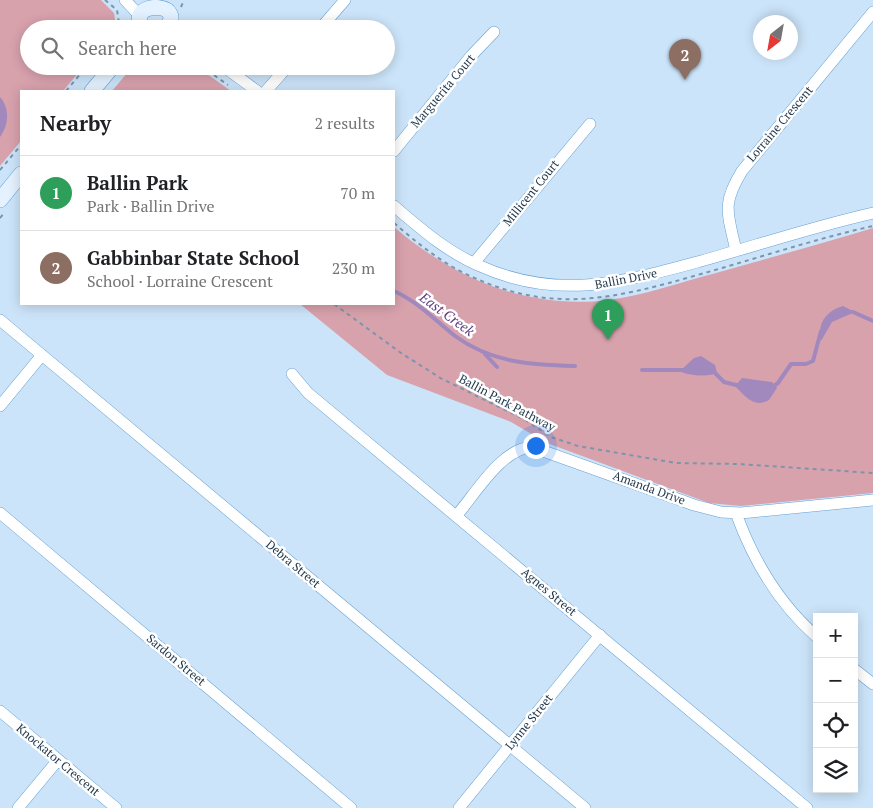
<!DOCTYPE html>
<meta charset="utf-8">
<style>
:root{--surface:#fff;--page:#f2f2f2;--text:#202124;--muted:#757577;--line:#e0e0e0;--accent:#111827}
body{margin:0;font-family:"PT Serif",serif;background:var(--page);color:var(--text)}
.controls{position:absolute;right:15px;bottom:15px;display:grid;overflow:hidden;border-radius:0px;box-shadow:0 2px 12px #0003}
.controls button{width:45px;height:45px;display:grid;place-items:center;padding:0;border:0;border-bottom:1px solid var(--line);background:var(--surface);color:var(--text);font:25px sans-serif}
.compass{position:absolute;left:753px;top:15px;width:45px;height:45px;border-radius:50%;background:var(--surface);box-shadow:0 2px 12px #0003;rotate:211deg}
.you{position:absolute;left:535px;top:445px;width:18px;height:18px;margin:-12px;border:4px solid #fff;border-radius:50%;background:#1a73e8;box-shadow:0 0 0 8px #1a73e833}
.badge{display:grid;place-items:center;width:32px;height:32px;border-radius:50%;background:var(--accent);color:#fff;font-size:16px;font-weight:700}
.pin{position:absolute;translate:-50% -41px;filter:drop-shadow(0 1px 2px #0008)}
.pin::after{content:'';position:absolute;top:26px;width:18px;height:15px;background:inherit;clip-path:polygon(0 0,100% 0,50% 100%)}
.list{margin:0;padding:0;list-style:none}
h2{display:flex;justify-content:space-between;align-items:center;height:65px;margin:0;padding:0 20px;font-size:21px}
h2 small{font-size:16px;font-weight:400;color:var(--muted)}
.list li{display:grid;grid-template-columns:32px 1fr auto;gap:15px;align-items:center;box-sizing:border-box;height:75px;padding:0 20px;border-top:1px solid var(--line)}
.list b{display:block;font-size:19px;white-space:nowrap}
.list p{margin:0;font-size:16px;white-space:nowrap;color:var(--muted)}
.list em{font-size:16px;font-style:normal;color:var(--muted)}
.icon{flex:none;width:28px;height:28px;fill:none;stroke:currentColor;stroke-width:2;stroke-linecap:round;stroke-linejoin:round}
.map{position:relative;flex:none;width:873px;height:808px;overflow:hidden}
.search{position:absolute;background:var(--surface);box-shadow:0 2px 12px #0003;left:20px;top:20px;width:375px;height:55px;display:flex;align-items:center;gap:12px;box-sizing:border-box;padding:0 18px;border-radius:28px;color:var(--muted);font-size:19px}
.panel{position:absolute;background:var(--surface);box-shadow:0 2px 12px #0003;left:20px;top:90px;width:375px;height:215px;border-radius:0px}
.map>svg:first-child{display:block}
.green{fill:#d8a2ad}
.water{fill:#a189bd}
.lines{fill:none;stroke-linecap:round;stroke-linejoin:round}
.stream{stroke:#a189bd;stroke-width:4}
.street-casing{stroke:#64a0d2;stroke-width:12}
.secondary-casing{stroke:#64a0d2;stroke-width:16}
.path{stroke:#7d95aa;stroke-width:2;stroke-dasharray:4 4;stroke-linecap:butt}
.street{stroke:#fff;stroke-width:11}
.secondary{stroke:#e4f2ff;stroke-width:15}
.labels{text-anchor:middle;stroke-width:5;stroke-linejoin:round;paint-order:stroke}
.street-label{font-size:12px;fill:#1d364b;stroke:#fff}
.water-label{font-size:14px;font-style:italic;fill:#604082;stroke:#fff}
</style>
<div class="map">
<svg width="873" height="808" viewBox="0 0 873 808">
<rect width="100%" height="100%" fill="#cce4f9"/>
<path class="green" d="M0 0H101L114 13 116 27 29 29V66H84L63 91H21V141L0 166Z
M133 66H196L231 91H112Z
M394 227C455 279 528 310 609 300 645 295 681 282 716 273 768 258 821 244 873 228V493L741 506 709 503 547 443 511 422 387 375 300 304H394Z"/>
<path class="water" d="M0 97C10 108 9 125 0 137Z
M843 306 855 312 832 322 821 341C817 323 826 311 843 306Z
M701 356 715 365 717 373C710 377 687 376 680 371L694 358Z
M742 378 772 382 777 388 769 400C754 409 744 395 735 386Z"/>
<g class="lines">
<path class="stream" d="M394 291C418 302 435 320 455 336 492 363 532 365 575 366
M853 312 873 321
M485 354 497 367
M642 370H683
M713 371 724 382 740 386
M771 388 778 383 791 364H806L813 361 821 331"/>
<g class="street-casing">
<path id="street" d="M125 0 139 15
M170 20 179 29
M320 29 345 0
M223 66 257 91
M266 91 288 66
M394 151 471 56 494 32
M394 206C421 229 447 252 480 266 558 301 624 282 701 261 758 245 815 226 873 213
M736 251C728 213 721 205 742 171L873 12
M474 263 590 124
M0 320 585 808
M292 374 308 393 807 808
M0 406 42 355
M0 513 351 808
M736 513C753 560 779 604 817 637
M457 515C476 493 502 448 532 447L694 505 721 512 741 513 873 500
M854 669 873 684
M0 711 116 808
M18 808 58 760
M459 808 600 635"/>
</g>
<g class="secondary-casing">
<path id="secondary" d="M145 29 140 23C132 0 189 3 165 29
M92 91 113 66
M0 200 21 174"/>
</g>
<path class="path" d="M105 0 117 10 119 23 125 29
M181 7 184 0
M201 66 228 85
M66 91 87 66
M0 170 21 145
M0 218 5 212
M394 223C414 240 434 257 458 270 547 316 610 300 701 274 758 258 815 239 873 226
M334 304 401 353 442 379 524 419 551 437 578 446 676 463 739 464 873 473"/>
<use href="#street" class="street"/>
<use href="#secondary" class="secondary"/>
</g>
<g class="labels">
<g class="street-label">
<text transform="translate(443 91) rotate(-50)" y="4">Marguerita Court</text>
<text transform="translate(780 124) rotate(-50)" y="4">Lorraine Crescent</text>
<text transform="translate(531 193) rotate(-51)" y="4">Millicent Court</text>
<text transform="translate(626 279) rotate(-11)" y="4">Ballin Drive</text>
<text transform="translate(507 403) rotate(28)" y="4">Ballin Park Pathway</text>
<text transform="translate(649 488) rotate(20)" y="4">Amanda Drive</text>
<text transform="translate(293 564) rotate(40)" y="4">Debra Street</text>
<text transform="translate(549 592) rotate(40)" y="4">Agnes Street</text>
<text transform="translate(176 660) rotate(40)" y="4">Sardon Street</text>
<text transform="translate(529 722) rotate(-51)" y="4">Lynne Street</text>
<text transform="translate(58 760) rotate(40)" y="4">Knockator Crescent</text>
</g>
<g class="water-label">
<text transform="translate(447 314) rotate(36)" y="5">East Creek</text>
</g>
</g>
</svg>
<div class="controls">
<button>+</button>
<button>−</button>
<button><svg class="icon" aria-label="locate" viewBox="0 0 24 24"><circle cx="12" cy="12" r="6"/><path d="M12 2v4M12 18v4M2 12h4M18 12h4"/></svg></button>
<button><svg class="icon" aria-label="layers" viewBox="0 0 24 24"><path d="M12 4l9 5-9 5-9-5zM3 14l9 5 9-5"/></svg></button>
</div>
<svg class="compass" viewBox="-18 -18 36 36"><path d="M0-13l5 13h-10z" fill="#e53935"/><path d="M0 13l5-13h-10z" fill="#757577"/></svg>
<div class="you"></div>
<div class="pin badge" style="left:608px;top:340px;background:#2e9e5b">1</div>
<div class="pin badge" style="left:685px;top:80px;background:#8d6e63">2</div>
<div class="search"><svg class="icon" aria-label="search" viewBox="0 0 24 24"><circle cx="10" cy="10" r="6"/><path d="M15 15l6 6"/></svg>Search here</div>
<section class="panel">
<h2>Nearby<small>2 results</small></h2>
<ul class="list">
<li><span class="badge" style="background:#2e9e5b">1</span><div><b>Ballin Park</b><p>Park · Ballin Drive</p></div><em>70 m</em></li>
<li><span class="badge" style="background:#8d6e63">2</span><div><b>Gabbinbar State School</b><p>School · Lorraine Crescent</p></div><em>230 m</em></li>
</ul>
</section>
</div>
